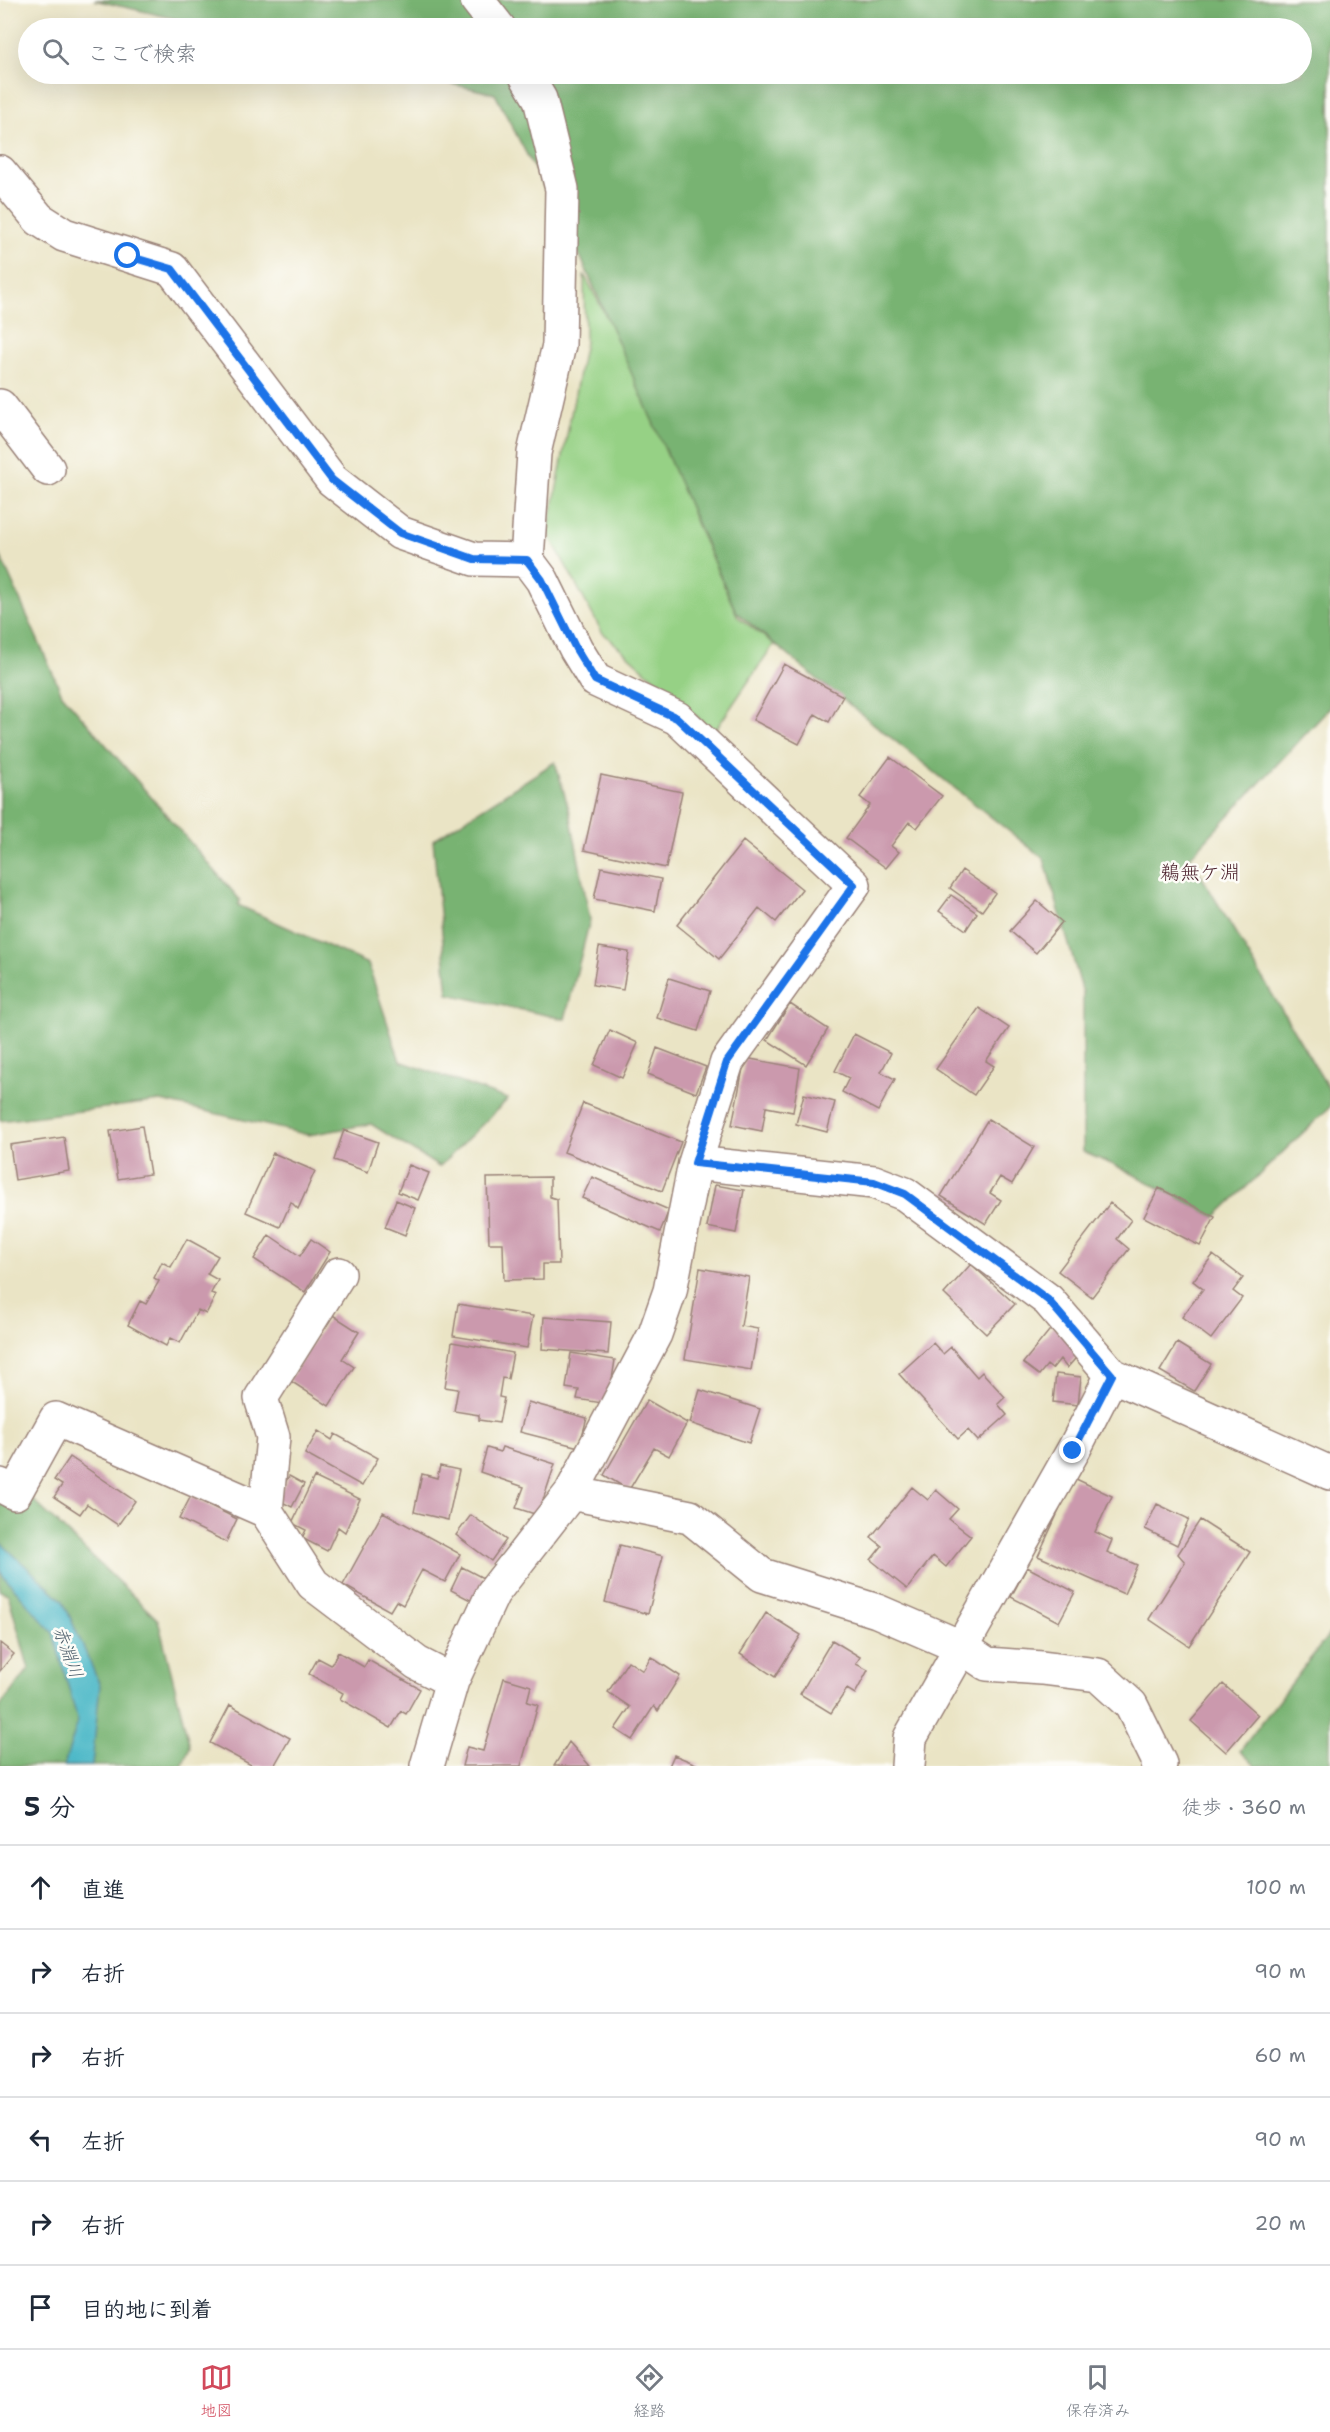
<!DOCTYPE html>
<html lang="ja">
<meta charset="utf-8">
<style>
:root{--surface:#fff;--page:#f2f2f3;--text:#1f2937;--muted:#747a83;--line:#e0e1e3;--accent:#d1495b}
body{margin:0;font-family:"Shantell Sans","Klee One",sans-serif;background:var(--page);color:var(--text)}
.stop{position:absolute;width:18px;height:18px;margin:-14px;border:4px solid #1a73e8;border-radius:50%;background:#fff}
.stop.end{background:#1a73e8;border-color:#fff;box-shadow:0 2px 6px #0008}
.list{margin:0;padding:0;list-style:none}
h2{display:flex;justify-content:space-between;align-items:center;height:78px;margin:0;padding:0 24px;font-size:26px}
h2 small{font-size:20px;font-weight:400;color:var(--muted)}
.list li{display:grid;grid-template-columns:39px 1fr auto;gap:18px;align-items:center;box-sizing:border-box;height:84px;padding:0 24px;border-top:2px solid var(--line)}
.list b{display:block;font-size:22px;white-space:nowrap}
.list em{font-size:20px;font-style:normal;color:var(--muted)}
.icon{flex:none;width:33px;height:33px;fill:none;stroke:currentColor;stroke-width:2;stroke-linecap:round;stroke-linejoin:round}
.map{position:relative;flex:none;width:1330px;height:1766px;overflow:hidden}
.search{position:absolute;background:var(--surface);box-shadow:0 6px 24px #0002;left:18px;right:18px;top:18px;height:66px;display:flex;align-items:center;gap:15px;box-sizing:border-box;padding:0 21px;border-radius:33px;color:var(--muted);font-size:22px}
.sheet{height:582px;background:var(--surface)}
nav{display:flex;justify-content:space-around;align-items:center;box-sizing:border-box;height:84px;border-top:2px solid var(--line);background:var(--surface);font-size:16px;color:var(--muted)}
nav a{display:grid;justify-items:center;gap:3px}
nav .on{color:var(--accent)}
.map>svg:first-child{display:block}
.green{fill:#96d185;stroke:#707858;stroke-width:1.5}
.forest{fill:#78b372;stroke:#61694e;stroke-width:1.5}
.water{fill:#4cb8c7;stroke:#4b6c79;stroke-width:1.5}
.building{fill:#cb99ad}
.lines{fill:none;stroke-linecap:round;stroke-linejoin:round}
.minor-casing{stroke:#9a8278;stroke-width:36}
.minor{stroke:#fff;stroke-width:33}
.route{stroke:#1a73e8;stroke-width:8}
.labels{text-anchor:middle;stroke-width:5;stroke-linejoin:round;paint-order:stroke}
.water-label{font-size:18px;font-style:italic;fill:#4b5c69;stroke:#fdfcf7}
.quarter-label{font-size:20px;fill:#4a1f2b;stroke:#fdfcf7}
</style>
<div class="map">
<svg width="1330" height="1766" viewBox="0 0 1330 1766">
<rect width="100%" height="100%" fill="#fdfcf7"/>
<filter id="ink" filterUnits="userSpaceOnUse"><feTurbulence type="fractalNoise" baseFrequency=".0167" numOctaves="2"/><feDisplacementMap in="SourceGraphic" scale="12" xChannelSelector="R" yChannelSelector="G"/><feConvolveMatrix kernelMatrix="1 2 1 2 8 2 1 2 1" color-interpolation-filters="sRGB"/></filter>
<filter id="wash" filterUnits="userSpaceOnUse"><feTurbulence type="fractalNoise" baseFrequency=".008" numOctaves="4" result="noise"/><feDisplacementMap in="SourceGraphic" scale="24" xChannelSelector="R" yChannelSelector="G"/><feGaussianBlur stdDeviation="1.35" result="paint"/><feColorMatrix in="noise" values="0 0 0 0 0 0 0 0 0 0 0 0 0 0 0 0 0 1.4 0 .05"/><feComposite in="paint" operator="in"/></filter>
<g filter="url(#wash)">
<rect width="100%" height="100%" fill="#eae4c5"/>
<path class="green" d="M584 274 646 393 697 525 738 617 774 644 714 732 602 632 548 533 585 342Z"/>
<path class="forest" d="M94 0H1330V708L1190 857 1330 1091V1107L1215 1217 1123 1169 1083 1152V993L1044 859 817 679 736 612 581 258 495 94 409 74H1302V28H216Z
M0 555 62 694 240 900 238 905 368 964 400 1061 508 1099 439 1167 371 1124 309 1135 161 1101 0 1121Z
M555 762 570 813 590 920 565 1019 448 994 433 840Z
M31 1498 158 1620 190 1747 182 1766H0V1706L29 1669 8 1594 0 1591V1500Z
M1330 1633V1766H1256L1240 1751Z"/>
<path class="water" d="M0 1542 63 1601 100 1685 92 1766H64L78 1721 53 1633 0 1572Z"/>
<g id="blocks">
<path class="building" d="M784 664 843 696 829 722 815 714 799 744 753 720Z
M890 757 942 796 917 828 909 822 891 846 899 852 886 868 846 838 870 805 860 797Z
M601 775 682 792 666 868 584 850Z
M743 841 802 889 776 922 759 908 719 959 677 925Z
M601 867 661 879 655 911 594 899Z
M962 870 995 893 982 911 950 888Z
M951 895 977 913 966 930 939 911Z
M1037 901 1062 922 1036 953 1010 931Z
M599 947 629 952 623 990 593 985Z
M669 978 710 991 698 1031 657 1018Z
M790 1004 828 1029 806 1065 767 1040Z
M979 1008 1009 1028 986 1061 994 1066 974 1095 936 1069Z
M610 1030 638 1043 622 1078 594 1065Z
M854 1034 891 1053 881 1072 895 1079 878 1111 842 1092 849 1078 835 1071Z
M657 1048 706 1067 696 1093 648 1074Z
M745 1058 800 1068 793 1112 766 1107 762 1131 732 1125Z
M804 1094 835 1102 827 1132 796 1124Z
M583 1103 681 1142 662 1191 564 1152Z
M988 1119 1034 1147 1012 1184 1000 1177 990 1193 1001 1200 986 1224 941 1196Z
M142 1126 150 1174 118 1179 110 1131Z
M344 1130 378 1142 368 1172 334 1160Z
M64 1137 69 1171 15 1180 10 1145Z
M273 1153 315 1171 298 1209 291 1202 280 1227 246 1212Z
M409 1165 429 1173 418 1200 398 1192Z
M550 1177V1197L557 1199 559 1264H543V1279L504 1280 503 1243H489L487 1178Z
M592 1177 669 1210 660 1232 582 1198Z
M715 1185 744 1190 736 1233 707 1227Z
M1159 1188 1215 1217 1200 1246 1144 1217Z
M396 1200 415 1208 405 1235 385 1227Z
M1110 1203 1131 1220 1117 1239 1129 1249 1092 1297 1058 1271Z
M269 1235 300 1256 311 1239 330 1252 305 1292 254 1259Z
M187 1239 218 1256 207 1274 218 1280 211 1293 216 1295 206 1314 198 1310 180 1343 170 1338 166 1346 128 1325 140 1301 146 1304 159 1281 154 1278 162 1262 171 1267Z
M1213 1255 1243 1278 1233 1291 1242 1298 1211 1339 1182 1317 1203 1289 1193 1281Z
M971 1264 1015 1304 986 1334 944 1294Z
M700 1268 749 1277 741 1326 758 1329 751 1370 685 1359Z
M458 1304 533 1316 527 1348 453 1336Z
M331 1314 359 1332 342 1359 354 1367 329 1406 289 1380Z
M544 1317 611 1322 608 1354 542 1349Z
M1053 1326 1082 1351 1067 1368 1060 1359 1052 1369 1047 1365 1039 1375 1023 1363Z
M452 1342 513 1353 508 1379 502 1378 499 1397 504 1398 499 1423 479 1420V1415L454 1411 458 1389 445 1387Z
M933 1343 943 1354 951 1347 977 1377 982 1372 1005 1397 998 1404 1007 1415 978 1441 968 1430 958 1439 899 1374Z
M1177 1343 1211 1364 1194 1391 1160 1371Z
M571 1353 615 1360 608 1404 577 1399 579 1390 566 1388Z
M1056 1374 1081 1377 1078 1405 1053 1402Z
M700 1390 760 1409 749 1443 690 1423Z
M647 1400 687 1423 669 1456 654 1448 629 1490 604 1475Z
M528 1402 587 1418 579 1447 520 1432Z
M318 1431 332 1440 335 1434 378 1458 362 1486 305 1454Z
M502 1447 555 1464 538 1515 516 1508 524 1487 480 1472 487 1448 500 1452Z
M70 1457 135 1501 118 1525 87 1504 80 1514 54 1497 62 1485 54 1480Z
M440 1466 459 1470 448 1520 414 1512 422 1474 437 1478Z
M289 1476 304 1484 292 1507 276 1499Z
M314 1477 360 1499 345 1532 338 1527 327 1551 302 1538 306 1530 292 1523Z
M1074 1478 1112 1496 1095 1532 1112 1540 1107 1552 1137 1565 1124 1594 1038 1556Z
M912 1487 928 1500 936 1490 958 1509 949 1519 971 1536 946 1567 933 1556 907 1589 871 1560 882 1546 871 1537Z
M191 1496 237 1519 226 1542 179 1519Z
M1157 1504 1189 1519 1177 1545 1145 1529Z
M383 1512 460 1554 445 1582 422 1570 403 1605 396 1601 390 1611 343 1585Z
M471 1515 506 1540 491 1561 456 1535Z
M1200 1520 1250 1552 1189 1646 1149 1619 1185 1562 1178 1554Z
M620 1545 663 1556 648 1614 605 1602Z
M462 1567 487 1580 476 1603 451 1590Z
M1027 1567 1075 1592 1059 1622 1011 1597Z
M766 1613 801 1635 775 1677 740 1654Z
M832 1640 860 1657 856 1664 868 1670 855 1694 847 1689 831 1713 800 1694Z
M0 1643 14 1654 0 1671Z
M338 1652 364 1667 368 1660 420 1689 406 1714 401 1711 391 1728 340 1699 343 1693 309 1674 318 1658 331 1665Z
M651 1657 680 1676 658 1711 654 1706 632 1740 615 1729 630 1707 608 1692 628 1661 643 1671Z
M504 1678 531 1686 527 1702 538 1705 521 1766H462L467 1747 483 1751Z
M1223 1684 1258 1715 1226 1752 1191 1721Z
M230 1705 290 1738 274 1766H253L210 1743Z
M569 1742 590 1766H554Z
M674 1755 701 1766H669Z"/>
</g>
</g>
<g filter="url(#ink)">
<use href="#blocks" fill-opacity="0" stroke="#9a8278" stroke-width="1.5"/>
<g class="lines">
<g class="minor-casing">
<path id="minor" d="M477 0 499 28
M525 74 540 99 562 189 559 345 534 453 527 560
M0 172 39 219 64 235 172 269 332 480 400 533 474 559 527 560 542 580 576 649 595 680 677 718 854 885 727 1062 695 1163 670 1291 655 1334 571 1493 493 1593 452 1681 427 1766
M0 406 48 469
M695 1163 874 1182 905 1194 1048 1300 1112 1375 1330 1473
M339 1274 261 1398 273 1437 266 1511 313 1584 417 1663 452 1681
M0 1485 15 1493 56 1419 266 1511
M571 1493 690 1517 762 1575 877 1611 963 1648 987 1664 1042 1668 1098 1675 1131 1705 1160 1764 1158 1766
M908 1766 910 1738 1073 1451 1112 1375"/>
</g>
<use href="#minor" class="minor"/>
</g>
</g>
<g class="lines" filter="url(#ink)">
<path class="route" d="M128 256 172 269 332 480 364 505 400 533 474 559 527 560 542 580 576 649 595 680 677 718 854 885 727 1062 695 1163 874 1182 905 1194 1048 1300 1112 1375 1073 1451"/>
</g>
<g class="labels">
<g class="water-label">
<text transform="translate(68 1652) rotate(70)" y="6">赤淵川</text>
</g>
<g class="quarter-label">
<text x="1200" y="879">鵜無ケ淵</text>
</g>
</g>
</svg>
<div class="stop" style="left:128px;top:256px"></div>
<div class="stop end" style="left:1073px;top:1451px"></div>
<div class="search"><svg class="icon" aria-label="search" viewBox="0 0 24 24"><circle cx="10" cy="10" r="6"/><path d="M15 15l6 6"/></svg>ここで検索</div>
</div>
<section class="sheet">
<h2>5 分<small>徒歩 · 360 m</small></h2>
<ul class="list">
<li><svg class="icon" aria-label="ahead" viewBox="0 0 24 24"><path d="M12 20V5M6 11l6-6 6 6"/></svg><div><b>直進</b></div><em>100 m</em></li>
<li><svg class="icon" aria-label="right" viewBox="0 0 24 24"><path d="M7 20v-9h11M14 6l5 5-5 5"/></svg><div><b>右折</b></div><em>90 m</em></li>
<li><svg class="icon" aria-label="right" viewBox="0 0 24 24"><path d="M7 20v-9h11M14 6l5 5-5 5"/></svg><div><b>右折</b></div><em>60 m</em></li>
<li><svg class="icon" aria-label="left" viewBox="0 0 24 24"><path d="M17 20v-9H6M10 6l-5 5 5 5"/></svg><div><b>左折</b></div><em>90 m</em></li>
<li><svg class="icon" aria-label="right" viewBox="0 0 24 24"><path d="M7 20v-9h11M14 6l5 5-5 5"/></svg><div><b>右折</b></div><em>20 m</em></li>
<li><svg class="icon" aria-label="arrive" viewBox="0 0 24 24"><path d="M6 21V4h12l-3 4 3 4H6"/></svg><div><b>目的地に到着</b></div></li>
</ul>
</section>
<nav>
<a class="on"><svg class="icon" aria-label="map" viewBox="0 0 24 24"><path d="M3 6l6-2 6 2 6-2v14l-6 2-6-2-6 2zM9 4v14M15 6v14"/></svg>地図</a>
<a><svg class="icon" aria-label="directions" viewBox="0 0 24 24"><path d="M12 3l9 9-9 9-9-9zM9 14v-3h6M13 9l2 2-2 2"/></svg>経路</a>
<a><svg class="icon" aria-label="saved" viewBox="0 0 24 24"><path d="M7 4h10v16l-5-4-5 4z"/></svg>保存済み</a>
</nav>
